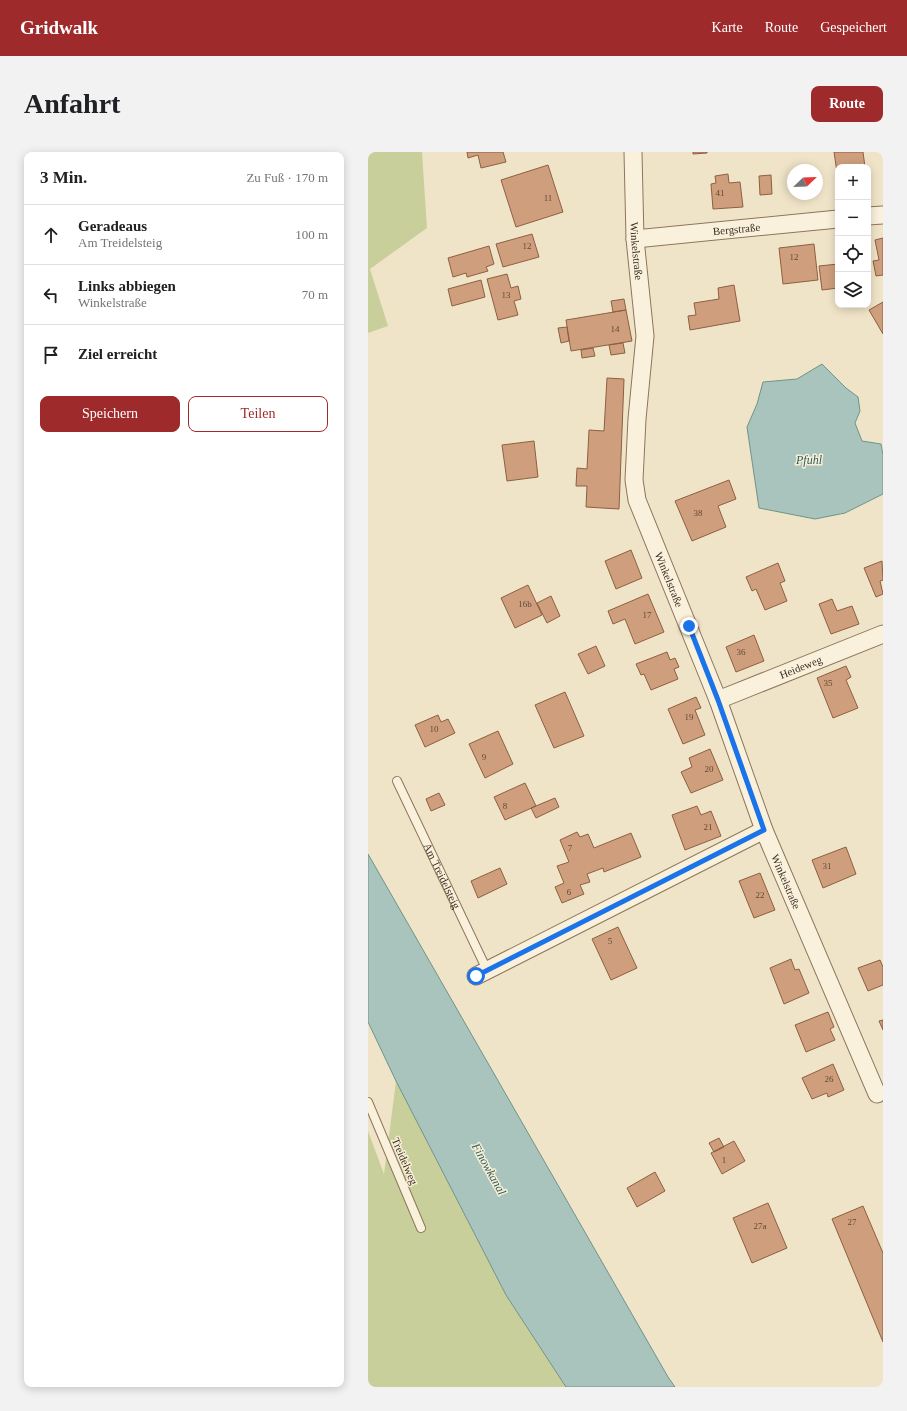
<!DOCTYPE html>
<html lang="de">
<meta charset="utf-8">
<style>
:root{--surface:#fff;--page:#f2f2f2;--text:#202124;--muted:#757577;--line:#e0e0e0;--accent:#9e2a2b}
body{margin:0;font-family:"Times New Roman",serif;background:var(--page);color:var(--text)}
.controls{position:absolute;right:12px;top:12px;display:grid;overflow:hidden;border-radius:8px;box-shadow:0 2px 10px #0003}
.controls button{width:36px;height:36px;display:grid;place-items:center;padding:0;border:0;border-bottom:1px solid var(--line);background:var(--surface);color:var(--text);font:20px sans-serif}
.compass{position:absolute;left:419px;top:12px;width:36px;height:36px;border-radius:50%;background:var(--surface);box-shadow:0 2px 10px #0003;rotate:67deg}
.stop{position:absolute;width:12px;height:12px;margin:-9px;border:3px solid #1a73e8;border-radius:50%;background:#fff}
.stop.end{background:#1a73e8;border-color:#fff;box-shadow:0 1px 4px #0008}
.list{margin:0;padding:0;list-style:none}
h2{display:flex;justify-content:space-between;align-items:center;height:52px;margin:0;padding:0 16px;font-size:17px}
h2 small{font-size:13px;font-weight:400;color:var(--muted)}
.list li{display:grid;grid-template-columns:26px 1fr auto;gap:12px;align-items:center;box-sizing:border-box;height:60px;padding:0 16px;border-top:1px solid var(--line)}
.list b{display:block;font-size:15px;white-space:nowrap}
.list p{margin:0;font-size:13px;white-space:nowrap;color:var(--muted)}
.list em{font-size:13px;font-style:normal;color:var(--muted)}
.actions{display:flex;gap:8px;padding:12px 16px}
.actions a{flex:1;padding:9px 0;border:1px solid var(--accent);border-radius:8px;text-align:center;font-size:14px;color:var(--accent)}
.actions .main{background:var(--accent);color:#fff}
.icon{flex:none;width:22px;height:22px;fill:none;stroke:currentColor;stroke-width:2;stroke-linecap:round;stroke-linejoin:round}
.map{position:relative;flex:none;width:515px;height:1235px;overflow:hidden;border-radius:8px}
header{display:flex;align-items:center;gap:24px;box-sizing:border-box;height:56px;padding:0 20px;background:var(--accent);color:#fff}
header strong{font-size:19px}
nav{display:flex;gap:22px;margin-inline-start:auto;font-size:14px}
.intro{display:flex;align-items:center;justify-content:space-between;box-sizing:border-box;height:96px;padding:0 24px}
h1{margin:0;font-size:28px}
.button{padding:10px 18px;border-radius:8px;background:var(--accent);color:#fff;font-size:14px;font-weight:700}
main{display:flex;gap:24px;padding:0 24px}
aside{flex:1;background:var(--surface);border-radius:8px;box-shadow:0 2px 10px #0003}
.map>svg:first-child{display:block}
.green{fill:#c9cf9b}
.water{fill:#a9c4bc;stroke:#6f938a}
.building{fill:#cf9f7d;stroke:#8d5f41}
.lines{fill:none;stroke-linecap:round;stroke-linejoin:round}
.service-casing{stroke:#8d765c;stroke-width:10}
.minor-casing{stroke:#8d765c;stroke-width:19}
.service{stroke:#faf1dc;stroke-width:8}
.minor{stroke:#faf1dc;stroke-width:17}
.route{stroke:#1a73e8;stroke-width:5}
.labels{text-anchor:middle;stroke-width:3;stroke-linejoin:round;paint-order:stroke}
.number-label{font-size:9px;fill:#624a37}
.street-label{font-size:11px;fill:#3d2e20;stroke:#f7eed8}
.water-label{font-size:12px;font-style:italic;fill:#2f5d5a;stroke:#f7eed8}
</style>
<header>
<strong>Gridwalk</strong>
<nav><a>Karte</a><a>Route</a><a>Gespeichert</a></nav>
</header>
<div class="intro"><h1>Anfahrt</h1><a class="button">Route</a></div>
<main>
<aside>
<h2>3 Min.<small>Zu Fuß · 170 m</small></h2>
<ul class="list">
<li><svg class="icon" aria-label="ahead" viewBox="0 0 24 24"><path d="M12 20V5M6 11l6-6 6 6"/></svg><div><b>Geradeaus</b><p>Am Treidelsteig</p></div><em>100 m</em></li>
<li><svg class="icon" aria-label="left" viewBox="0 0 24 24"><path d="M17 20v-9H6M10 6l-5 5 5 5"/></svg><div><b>Links abbiegen</b><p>Winkelstraße</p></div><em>70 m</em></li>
<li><svg class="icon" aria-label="arrive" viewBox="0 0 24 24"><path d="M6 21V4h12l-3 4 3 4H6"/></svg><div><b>Ziel erreicht</b></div></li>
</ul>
<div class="actions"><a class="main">Speichern</a><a>Teilen</a></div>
</aside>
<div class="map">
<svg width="515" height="1235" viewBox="0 0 515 1235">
<rect width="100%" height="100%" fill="#f0e4c8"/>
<path class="green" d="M0 0H54L59 76 2 117 20 174 0 181Z
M28 929 138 1143 198 1235H0V979L16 1022Z"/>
<path class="water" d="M454 212 478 236 490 245 492 259 487 271 494 289 513 292 515 303V342L477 361 447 367 391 356 379 275 389 252 395 230 429 227Z
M0 702 300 1225 307 1235H198L138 1143 28 929 0 870Z"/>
<path class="building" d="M99 0H135L138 10 113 16 110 3 100 6Z
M325 0H339V1L325 2Z
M466 0H495L497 15H470V27Z
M180 13 195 60 148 75 133 28Z
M360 22 361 31 372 30 375 55 345 57 343 32 348 31 347 24Z
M403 23 404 42 392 43 391 24Z
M164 82 171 105 135 115 128 92Z
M515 86V123L508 124 505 109 511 108 507 88Z
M446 92 450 128 415 132 411 96Z
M121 94 126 112 118 115 120 119 99 125 98 121 85 125 80 106Z
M470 112V136L454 138 451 114Z
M139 122 143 136 150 134 153 147 146 149 150 163 130 168 119 127Z
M113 128 117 145 84 154 80 137Z
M366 133 372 169 322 178 320 164 328 163 326 151 351 147 350 136Z
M256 147 258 158 245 160 243 149Z
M515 150V182L501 158Z
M258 158 264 189 203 199 198 168Z
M199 175 201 189 193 191 190 176Z
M255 191 257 201 243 203 241 193Z
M225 196 227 204 214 206 213 198Z
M239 226 256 227 251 357 218 355 219 334H208L209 316 219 317 221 278 236 279Z
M166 289 170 325 139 329 134 293Z
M361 328 368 347 350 354 358 375 324 389 307 349Z
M263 398 274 426 248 437 237 409Z
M514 409 515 428 512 429 515 442 508 445 496 416Z
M410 411 417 429 412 431 419 449 397 458 388 437 384 439 378 425Z
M160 433 174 463 147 476 133 446Z
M280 442 296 480 267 492 257 467 245 472 240 459Z
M183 444 192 464 179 471 169 451Z
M464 447 469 459 484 454 491 472 463 482 451 452Z
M386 483 396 509 368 520 358 495Z
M228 494 237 514 220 522 210 502Z
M299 500 302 508 307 506 311 515 306 517 310 527 283 538 276 522 273 523 268 512Z
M478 514 483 525 478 528 490 556 465 566 449 526Z
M197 540 216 584 186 596 167 553Z
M328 545 333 556 327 558 337 583 315 592 300 557Z
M70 563 73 570 80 567 87 581 57 595 47 573Z
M130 579 145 612 117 626 101 592Z
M342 597 355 628 323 641 313 620 324 615 321 606Z
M157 631 168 654 137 668 126 645Z
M71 641 77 653 63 659 58 647Z
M187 646 191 655 168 666 163 656Z
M329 654 333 663 343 659 353 684 317 698 304 663Z
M209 680 212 685 220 682 226 696 263 681 273 705 236 720 235 716 219 722 222 730 212 733 216 742 194 751 187 735 196 731 189 714 201 710 192 688Z
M478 695 488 722 455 736 444 708Z
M132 716 139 732 110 746 103 729Z
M392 721 407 758 386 766 371 729Z
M250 775 269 816 243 828 224 787Z
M423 807 427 818 431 817 441 841 416 852 402 816Z
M512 808 515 815V833L500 839 490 816Z
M460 860 466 875 462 877 467 888 438 900 427 873Z
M515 868V878L511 869Z
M465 912 476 938 460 945 459 941 444 947 434 926Z
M351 986 356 995 346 1000 341 991Z
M366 989 377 1009 354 1022 343 1001Z
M287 1020 297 1039 269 1055 259 1036Z
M400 1051 419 1096 384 1111 365 1066Z
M495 1054 515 1101V1190L464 1067Z"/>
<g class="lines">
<g class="service-casing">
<g id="service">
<path id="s1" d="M29 629 119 818"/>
<path d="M0 950 53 1076"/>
</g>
</g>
<g class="minor-casing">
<g id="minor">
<path id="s2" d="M265 0 267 87 277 184 269 267 266 328 269 348 350 548 396 678 509 942"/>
<path d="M500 64 515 63"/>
<path id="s3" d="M267 87 470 67"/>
<path id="s4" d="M350 548 515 482"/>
<path d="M108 824 396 678"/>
</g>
</g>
<use href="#service" class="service"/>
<use href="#minor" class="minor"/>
</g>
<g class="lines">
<path class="route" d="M108 824 396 678 350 548 321 474"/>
</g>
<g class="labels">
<g class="number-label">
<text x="352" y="44">41</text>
<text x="180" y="49">11</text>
<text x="159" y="97">12</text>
<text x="426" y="108">12</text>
<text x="138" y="146">13</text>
<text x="247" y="180">14</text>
<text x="330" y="364">38</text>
<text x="157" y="455">16b</text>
<text x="279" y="466">17</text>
<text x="373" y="503">36</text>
<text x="460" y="534">35</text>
<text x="321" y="568">19</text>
<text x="66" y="580">10</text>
<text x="116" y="608">9</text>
<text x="341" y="620">20</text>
<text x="137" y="657">8</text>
<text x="340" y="678">21</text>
<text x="202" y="699">7</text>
<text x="459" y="717">31</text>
<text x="201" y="743">6</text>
<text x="392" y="746">22</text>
<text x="242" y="792">5</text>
<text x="461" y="930">26</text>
<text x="356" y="1011">1</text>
<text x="484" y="1073">27</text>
<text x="392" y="1077">27a</text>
</g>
<g class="street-label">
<text dy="4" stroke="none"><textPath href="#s3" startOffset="102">Bergstraße</textPath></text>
<text dy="4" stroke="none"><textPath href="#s2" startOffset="99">Winkelstraße</textPath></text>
<text dy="4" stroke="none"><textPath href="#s2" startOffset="435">Winkelstraße</textPath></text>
<text dy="4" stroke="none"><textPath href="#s4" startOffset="89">Heideweg</textPath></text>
<text dy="4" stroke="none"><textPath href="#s1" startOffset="105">Am Treidelsteig</textPath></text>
<text dy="4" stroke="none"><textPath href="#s2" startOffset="759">Winkelstraße</textPath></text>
<text transform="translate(37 1009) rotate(67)" y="4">Treidelweg</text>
</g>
<g class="water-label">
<text x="441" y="312">Pfuhl</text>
<text transform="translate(121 1017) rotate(61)" y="4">Finowkanal</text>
</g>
</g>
</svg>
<div class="controls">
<button>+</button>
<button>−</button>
<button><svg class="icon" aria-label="locate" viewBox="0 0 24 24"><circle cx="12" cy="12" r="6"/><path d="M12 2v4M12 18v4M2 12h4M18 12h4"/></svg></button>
<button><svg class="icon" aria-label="layers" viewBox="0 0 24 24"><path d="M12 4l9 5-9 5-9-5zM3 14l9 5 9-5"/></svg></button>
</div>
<svg class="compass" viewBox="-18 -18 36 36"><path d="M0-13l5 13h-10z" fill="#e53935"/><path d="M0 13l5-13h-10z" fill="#757577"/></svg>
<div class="stop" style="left:108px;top:824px"></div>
<div class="stop end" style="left:321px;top:474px"></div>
</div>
</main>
